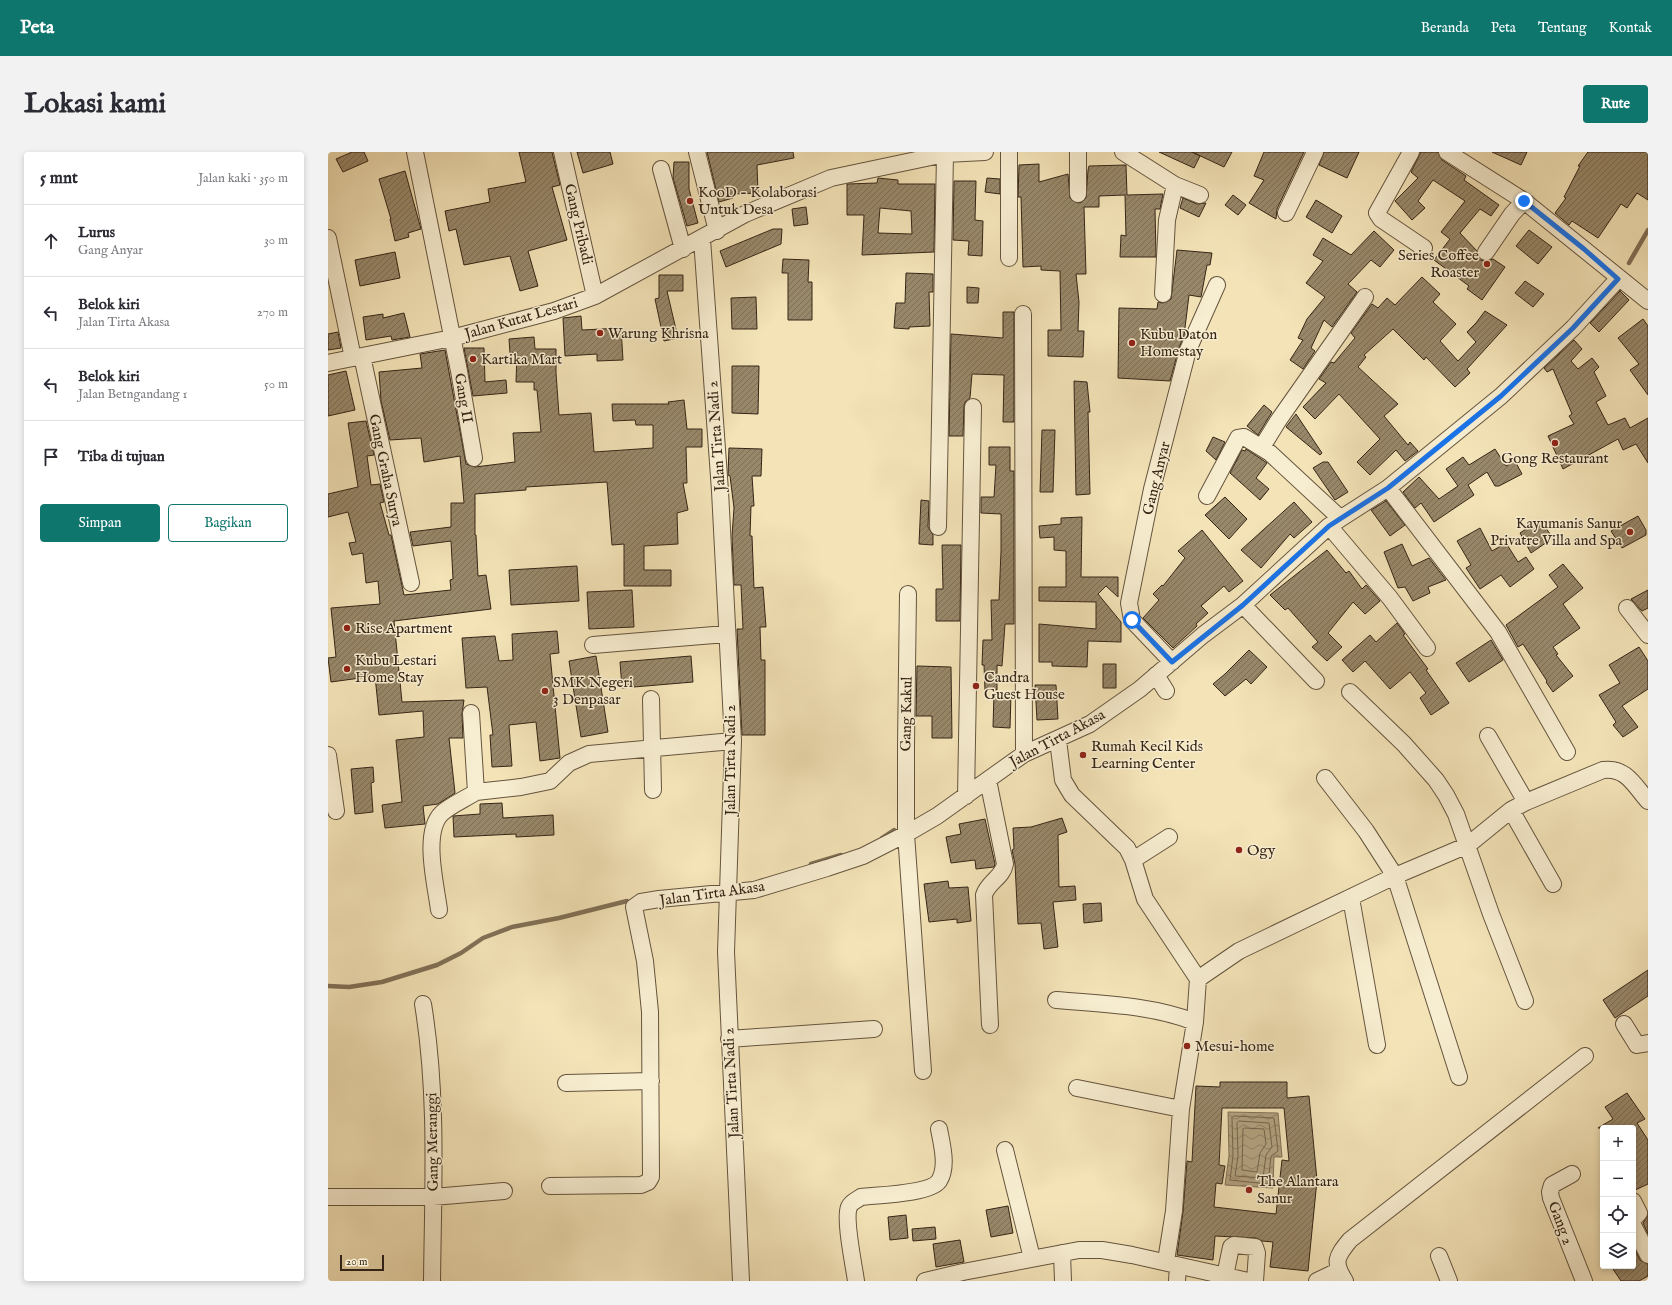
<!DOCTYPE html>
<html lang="id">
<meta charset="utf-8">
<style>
:root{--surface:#fff;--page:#f2f2f3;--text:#2b2b33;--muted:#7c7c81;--line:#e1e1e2;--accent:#0f766e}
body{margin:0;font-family:"IM FELL English",serif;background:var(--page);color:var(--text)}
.controls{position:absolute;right:12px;bottom:12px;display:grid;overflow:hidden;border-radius:4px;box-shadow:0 2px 6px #0003}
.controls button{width:36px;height:36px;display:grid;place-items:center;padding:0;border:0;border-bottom:1px solid var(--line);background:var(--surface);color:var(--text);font:20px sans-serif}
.scale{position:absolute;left:12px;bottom:10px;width:44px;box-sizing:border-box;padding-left:4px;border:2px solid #362516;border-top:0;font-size:11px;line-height:14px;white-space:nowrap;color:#362516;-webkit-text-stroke:3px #f7edd0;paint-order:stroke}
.stop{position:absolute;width:12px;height:12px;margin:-9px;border:3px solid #1a73e8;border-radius:50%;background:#fff}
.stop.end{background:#1a73e8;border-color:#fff;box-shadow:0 1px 4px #0008}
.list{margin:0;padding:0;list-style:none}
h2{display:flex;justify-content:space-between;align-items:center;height:52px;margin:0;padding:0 16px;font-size:17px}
h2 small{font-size:13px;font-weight:400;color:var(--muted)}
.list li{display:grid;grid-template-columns:26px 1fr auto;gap:12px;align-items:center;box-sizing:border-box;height:72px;padding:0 16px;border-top:1px solid var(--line)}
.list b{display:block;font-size:15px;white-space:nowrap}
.list p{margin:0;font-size:13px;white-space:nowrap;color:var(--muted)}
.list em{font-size:13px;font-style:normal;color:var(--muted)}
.actions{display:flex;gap:8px;padding:12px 16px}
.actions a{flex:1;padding:9px 0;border:1px solid var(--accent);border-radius:4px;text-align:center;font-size:14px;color:var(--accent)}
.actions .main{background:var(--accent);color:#fff}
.icon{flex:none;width:22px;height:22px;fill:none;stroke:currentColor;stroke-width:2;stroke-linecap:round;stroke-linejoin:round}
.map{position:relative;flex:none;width:1320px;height:1129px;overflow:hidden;border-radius:4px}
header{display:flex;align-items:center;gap:24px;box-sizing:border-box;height:56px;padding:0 20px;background:var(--accent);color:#fff}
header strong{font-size:19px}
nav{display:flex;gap:22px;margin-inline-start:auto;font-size:14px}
.intro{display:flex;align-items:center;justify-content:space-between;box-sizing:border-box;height:96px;padding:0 24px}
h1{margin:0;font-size:28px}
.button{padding:10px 18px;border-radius:4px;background:var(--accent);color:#fff;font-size:14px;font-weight:700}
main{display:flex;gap:24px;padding:0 24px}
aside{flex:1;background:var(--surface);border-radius:4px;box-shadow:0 2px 6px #0003}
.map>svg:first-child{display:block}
.water{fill:url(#water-waves);stroke:#817056}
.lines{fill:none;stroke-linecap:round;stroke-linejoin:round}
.shore{stroke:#74644b;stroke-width:1}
.stream{stroke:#817056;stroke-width:4.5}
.building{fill:url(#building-hatch);stroke:#362516;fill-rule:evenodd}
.minor-casing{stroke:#65543e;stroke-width:18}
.minor{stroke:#f7edd0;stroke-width:16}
.route{stroke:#1a73e8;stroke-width:5}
.poi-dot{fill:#8f2418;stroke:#f7edd0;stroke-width:1.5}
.labels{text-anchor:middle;stroke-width:3;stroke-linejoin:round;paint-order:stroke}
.poi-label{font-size:15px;fill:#362516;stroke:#f7edd0;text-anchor:start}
.street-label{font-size:15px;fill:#362516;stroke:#f7edd0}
</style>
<header>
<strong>Peta</strong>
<nav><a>Beranda</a><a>Peta</a><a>Tentang</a><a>Kontak</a></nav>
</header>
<div class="intro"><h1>Lokasi kami</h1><a class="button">Rute</a></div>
<main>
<aside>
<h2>5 mnt<small>Jalan kaki · 350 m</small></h2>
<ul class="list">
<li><svg class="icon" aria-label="ahead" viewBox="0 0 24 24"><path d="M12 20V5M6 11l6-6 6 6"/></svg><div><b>Lurus</b><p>Gang Anyar</p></div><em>30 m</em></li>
<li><svg class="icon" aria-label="left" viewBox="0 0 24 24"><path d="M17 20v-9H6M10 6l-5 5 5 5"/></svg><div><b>Belok kiri</b><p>Jalan Tirta Akasa</p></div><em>270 m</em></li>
<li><svg class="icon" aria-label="left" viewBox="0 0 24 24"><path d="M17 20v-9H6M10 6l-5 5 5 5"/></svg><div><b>Belok kiri</b><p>Jalan Betngandang 1</p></div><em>50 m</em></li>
<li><svg class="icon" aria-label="arrive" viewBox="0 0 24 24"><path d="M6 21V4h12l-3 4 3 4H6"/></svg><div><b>Tiba di tujuan</b></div></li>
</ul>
<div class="actions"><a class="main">Simpan</a><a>Bagikan</a></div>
</aside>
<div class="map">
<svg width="1320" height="1129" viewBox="0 0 1320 1129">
<defs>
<pattern id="water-waves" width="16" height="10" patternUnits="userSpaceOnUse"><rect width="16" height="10" fill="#b3a280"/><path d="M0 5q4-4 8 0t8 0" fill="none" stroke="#928468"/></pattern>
<pattern id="building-hatch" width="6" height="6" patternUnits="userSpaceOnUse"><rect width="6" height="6" fill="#98886a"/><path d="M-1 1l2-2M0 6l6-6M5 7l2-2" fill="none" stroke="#7d6f56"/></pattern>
</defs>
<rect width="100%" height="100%" fill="#f3e3b7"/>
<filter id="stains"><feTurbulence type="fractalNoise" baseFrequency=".005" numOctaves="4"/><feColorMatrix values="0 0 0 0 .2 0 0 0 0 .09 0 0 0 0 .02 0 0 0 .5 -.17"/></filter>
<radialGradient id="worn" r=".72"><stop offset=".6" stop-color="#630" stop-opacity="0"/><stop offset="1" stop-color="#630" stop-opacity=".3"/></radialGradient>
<path class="water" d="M900 960 950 961 954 1005H946L945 1036 897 1033 901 1004Z"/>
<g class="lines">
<path class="shore" d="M906 964 946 966 950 999 943 1004 940 1032 902 1028 905 1004 904 966Z
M911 969 941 971 944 995 938 1003 935 1026 907 1024 910 1004 909 971Z
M917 976 936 977 938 992 932 1001 929 1020 914 1018 915 977Z"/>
<path class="stream" d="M1301 111 1320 78
M554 686 566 678
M483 712 513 703
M0 834 21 835 54 830 109 813 133 801 155 786 184 775 231 766 299 749"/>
</g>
<path class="building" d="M24 0H36L40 9 15 20 8 7Z
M191 0H224L232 33 224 35 239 88 200 99 210 134 192 139 182 104 136 113 128 77 121 79 117 59 162 50 160 37 198 30Z
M249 0H282L285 12 255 21Z
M379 0H465L466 6 429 13 430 41 404 42 405 46 391 50Z
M831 0H864L872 4 866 16Z
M864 0H904L896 15Z
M936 0H976L949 57 948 67 921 51 936 28 926 24Z
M996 0H1031L1019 26 991 13Z
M1093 0H1110L1114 8 1138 24 1136 28 1171 53 1163 64 1152 57 1132 81 1149 99 1152 108 1158 109 1165 107 1177 115 1154 148 1139 137 1141 134 1106 108 1122 87 1113 80 1137 49 1105 28 1090 49 1097 56 1084 68 1067 49 1090 26 1083 20Z
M1164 0H1199L1193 13Z
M1260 0H1320V48L1309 41 1299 56 1293 52 1270 86 1244 69 1241 73 1227 61 1238 46 1236 45 1252 14H1250Z
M346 10H361V37L370 71 359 74 345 26Z
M711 12V30L740 22 742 46 750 51 754 50 758 46 760 18 761 14 798 13 799 43 835 42 832 57H827L828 105H792L793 83 798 84 797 43 771 44V55H756L758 122H748L751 150 750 179H756L755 205 720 204V178H733L732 119 713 118V114L695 115 693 45H690L691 13Z
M77 19 93 77 80 81 81 85 67 89 62 67H63L51 27Z
M550 26 570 28V32H607L606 100 534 103 536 63H519V32L549 31ZM552 56 583 59 584 82 550 81Z
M659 26 672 27V42L657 40Z
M626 29H648L647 68 655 69 654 104 640 103 641 89 625 88Z
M905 43 918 53 910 63 897 53Z
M855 46 869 52 878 51 871 65 852 56Z
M988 48 1014 64 1004 81 978 65Z
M478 55 480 72 466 74 464 57Z
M445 77H454L453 92 398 115 392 99Z
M1201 78 1224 95 1210 112 1188 94Z
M1046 79 1066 98 1052 115 1043 108 1020 132 1029 140 1004 175 996 168 983 196 987 199 975 217 962 208 975 188 970 186 979 167 997 145 978 131 995 109 985 103 995 86 1023 103Z
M849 98 884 101 882 113H879L873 145 861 143 856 184 851 196 842 229 790 226 791 156 829 157 830 150 835 151 843 147Z
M67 100 72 126 32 134 27 108Z
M455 107 481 108 480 130H484V168H460V121H454Z
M578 121 605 122V140H601L602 174 581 175V177L566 176 568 151H577Z
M331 123H355V139H339L350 186 336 189 327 147 331 146Z
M1094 125 1112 142 1105 150 1128 172 1112 189 1130 209 1148 190 1139 180 1148 171 1157 159 1179 173 1139 217 1142 221 1127 235 1098 205 1096 208 1065 177 1036 203 1038 205 1030 215 1070 252 1056 264 1080 293 1082 290 1090 299 1077 309 1068 298 1042 323 1029 310 1052 287 1011 242 987 267 975 255 998 231 991 227 1003 210 1006 211 1027 186 1023 181 1044 152 1050 156 1059 146 1067 153Z
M1197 129 1216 142 1205 155 1187 141Z
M639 135 651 136 650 151H639Z
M1292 139 1301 148 1271 180 1262 171Z
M428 145 429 177H404L403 146Z
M675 160H686V270H675L676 223 644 222 642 246 637 250 636 255 635 284H621L623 182 675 186Z
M76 161 82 185 64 188 63 184 38 188 35 165 55 162V166Z
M253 164 254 178 293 176 295 208 269 209V202L237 204 235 166Z
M1315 167 1320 174V243L1302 218 1311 212 1290 186Z
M10 180 13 196 0 198V182Z
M206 185 207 197H228V221L231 263 263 261 266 300 325 296V273H308L307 268 285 269 284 252H341L340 250 356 248 359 277H374V295H358L359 331H355L360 358 349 361 350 392 316 394V418H343V434H296V392L284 393 279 330 198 335V338L147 342V383H148L150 424 158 423 163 457 66 469 74 550 136 548 134 562 135 586H121L127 641 110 652 95 654 97 672 57 676 54 653 74 650 68 588 96 585 95 559 51 563 47 524 3 530 0 506 8 505 3 456 52 452 50 429 38 431 35 401 24 403 21 391 28 390 20 360 0 365V342L30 335 20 271 38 269 46 303 39 304 43 333 52 332 56 350 52 351 61 383H63L76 443 123 438 122 428 125 427 123 389 85 394 82 380 123 375V351H136L132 304 96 310 93 286 62 288 53 249 51 220 94 216 92 202 117 198 138 312 147 315 187 310 185 281 213 280 209 238H206V230H188L189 200 182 201 181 187Z
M1246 188 1254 197 1243 209 1250 217 1264 206 1271 215 1266 220 1278 244 1268 250 1280 273 1297 266 1302 276 1320 266V311L1308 292 1295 298 1290 287 1235 317 1220 284 1246 272 1241 264 1244 262 1225 217 1219 220 1216 216Z
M136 196H156L157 230 178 228 179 241 145 244Z
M404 214H431L430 262 404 261Z
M18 219 27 258 0 264V223Z
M746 229 759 230 762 260H760L762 342 748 343Z
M936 253 944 260 930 283 919 274Z
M968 262 994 301 992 303 958 275Z
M714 278H727L725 340H712Z
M885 285 897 290 888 308 878 299Z
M661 295H682V319H686V472H677L674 514 669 513V538H657L656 513H654L655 488H664L663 448H671L673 399V362L653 361V345H666L668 313H661Z
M401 296 434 297 433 324H424L426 354H423L422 384H424L426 436 435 435 438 475H432L433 508H437V583H414L409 477H415L413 433H406L404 384 406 356 402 324 400 323Z
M918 297 939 311 928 326 941 337 932 348 902 321 914 298 917 299Z
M1167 297 1178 314 1187 309 1194 322 1171 334H1167L1159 320 1140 333 1146 343 1106 370 1093 351 1087 356 1075 340 1091 325 1111 347 1130 334 1118 317 1135 305 1141 313Z
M995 310H1000L1020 340 1007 348 985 316Z
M897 345 919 367 901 387 877 363Z
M593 348 601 349 600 375 605 383V393L591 392Z
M1058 349 1077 373 1062 384 1043 358Z
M966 350 984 370 966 386 962 382 933 416 913 398Z
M1310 364 1318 378V383L1294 396 1283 379Z
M754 365 753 425H790V445L778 434 770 442 793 470V490L760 489 759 515 724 514V510H711V472L768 477V450L711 449V435H738V399L726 398V385L712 386 711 374 733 372V366Z
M1212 368 1225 386 1203 401 1192 381Z
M1152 376 1164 399 1178 391 1190 410 1198 405 1206 417 1182 435 1173 423 1152 437 1138 416 1143 413 1129 389Z
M874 378 915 429 901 440 896 434 873 454 880 461 868 472 869 474 845 496 815 466 831 448 825 442 834 433 835 434 857 406 850 399Z
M1074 392 1084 414 1101 406 1118 428 1100 435 1102 441 1085 449 1077 435 1070 436 1056 400Z
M614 393H633L632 469H608V437H615Z
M999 398 1018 421 1021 419 1034 437 1038 433 1052 449 1037 462 1025 450 1000 481 1014 495 999 509 984 495 990 490 960 456 957 458 942 443Z
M1235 412 1255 436 1235 452 1252 476 1225 495 1230 502 1228 503 1245 524 1225 540 1218 530 1219 529 1195 492 1190 495 1178 473 1230 435 1221 423Z
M249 414 251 449 183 453 181 418Z
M304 438 306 475 261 477 259 440Z
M1320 438V456L1314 459 1303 447Z
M1069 471 1077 482 1075 483 1100 517 1098 518 1121 551 1103 563 1092 546 1098 541 1082 520 1062 537 1037 509 1025 520 1014 508 1042 483 1048 490Z
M229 479 231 501 222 502 232 606 212 609 208 570 181 573 184 614 164 615 162 583H165L159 535 138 536 134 486 167 484 171 509 185 508 184 482Z
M1163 488 1175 508 1141 530 1128 511Z
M1311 495 1320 509V537L1294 554 1310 575 1295 585 1285 573 1288 570 1271 543 1292 531 1281 513Z
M921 498 939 515 923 532 918 527 897 544 885 532 897 522Z
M268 504 280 580 253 585 241 509Z
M363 504 365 530 294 536 292 510Z
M775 512H788V536H775Z
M589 514 623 515 624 586H604V564H588Z
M707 533H728L730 567 709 568Z
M666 541 683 542 682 576 665 575Z
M45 615 46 630 43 631 45 660 27 662 23 617Z
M174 651 175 666 225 663 226 683 188 685V682L126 685 125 664 152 662V652Z
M734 666 739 680 730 683 731 735 747 734 748 748 725 750 730 795 716 797 713 771 690 772 687 712 684 698 686 697 685 676 703 675Z
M657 667 667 712 666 715 648 717 647 708 623 711 618 685 633 682 631 672Z
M620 729 621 736 640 735 643 769 629 771V767L601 770 596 732Z
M773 751 774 769 756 771 755 752Z
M1320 818V844L1287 866 1275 848Z
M892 930H959V946L981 944 989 1028 980 1119 942 1115 945 1090 934 1089 928 1086 887 1084 885 1108 849 1103 855 1060 859 1009 864 1010 868 934 892 935ZM894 956H956L961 1009 954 1008 948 1062 886 1055 888 1031 894 1032 897 1014 891 1013Z
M1299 941 1317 967 1309 971 1320 988V1032L1305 1039V976H1270L1285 967 1277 955Z
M680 1054 685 1081 663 1085 658 1058Z
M578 1063 580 1086 562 1088 560 1065Z
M1320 1063V1082L1315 1071Z
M607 1075 608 1087 585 1089 584 1077Z
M632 1088 636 1110 608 1115 605 1092Z
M1305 1094 1312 1108 1320 1112V1124L1311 1129H1293L1283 1114H1305Z"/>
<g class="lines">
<g class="minor-casing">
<path id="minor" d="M87 0 131 219 146 306
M234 0 267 144
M369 0 389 79
M681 0V106
M750 0V42
M795 0 847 33 872 43
M1083 0 1049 61 1053 67 1096 96
M1119 0 1196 49 1320 149
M333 17 355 97
M958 61 987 0
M0 86 25 206
M374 87 392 339 405 589 398 800 413 1129
M1158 100 1184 62 1196 49
M835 142 839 68 847 33
M695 162 696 602
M34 204 83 431
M0 211 124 186 226 159 267 144 417 62 503 26 617 2 657 0
M934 295 950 269 1037 145
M1060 336 1170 480 1239 600
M879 344 910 286 916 285 942 301 1012 366
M1001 374 1062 446 1099 496
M610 375 617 2
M580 442 578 593V682L595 919
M915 453 988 529
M1299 456 1320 483
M265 493 398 482
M844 510 804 468 801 451 824 337 860 198 889 133
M828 523 838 539
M1022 540 1076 592 1108 628 1118 643 1128 662 1163 762 1197 849
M323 547 325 638
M1160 584 1198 650
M730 588 735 628 744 643 799 696 805 708 817 747 870 827 867 870 853 957 846 1059 838 1109
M0 603 8 659
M997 626 1038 679 1067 724 1131 925
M660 628 677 712C675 725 660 730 656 743L662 873
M148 640 193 635 222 629 241 611 261 602 405 589
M638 644 645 255
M1183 658 1225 732
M805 708 841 685
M1023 746 1049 893
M111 758C108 733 94 680 114 661 123 653 137 647 148 640L143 561
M870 827 911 799 1067 724 1140 693 1183 658 1198 650 1275 618C1298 615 1306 633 1320 649
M728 848C775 852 823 853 867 870
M95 852C110 943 105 1037 104 1129
M1296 872 1309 893 1320 891
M401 887 546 877
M238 931 323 929
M749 936 853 957
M677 998 704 1106
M1244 1022 1224 1033 1222 1040 1223 1046 1256 1129
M222 1034 313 1033 320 1030 323 1025 322 860 317 809 306 755 313 750 331 747 426 738 499 716 535 704 578 682 609 664 696 602 762 572 812 537 875 483 915 453 1001 374 1060 336 1173 244 1245 176 1290 127
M0 1045H105L176 1039
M1305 1049 1311 1061 1305 1067
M1305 1073 1320 1103
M734 1101 735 1129
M1111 1104 1121 1129
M897 1124 903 1095 906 1093 927 1095 929 1101 927 1129
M528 1129C526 1114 516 1067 521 1055 523 1050 529 1048 533 1045 549 1043 602 1042 611 1029 620 1015 614 993 611 977
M597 1129 635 1120 751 1098H774L804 1103 920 1129
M849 1129 850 1114
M989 1129 1010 1119
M1017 1129C1005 1110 1008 1105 1022 1088L1257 904"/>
</g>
<use href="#minor" class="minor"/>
</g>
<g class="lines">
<path class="route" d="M804 468 844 510 915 453 1001 374 1060 336 1173 244 1245 176 1290 127 1256 97 1196 49"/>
</g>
<g class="poi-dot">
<circle cx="362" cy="49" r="4"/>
<circle cx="1159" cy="112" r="4"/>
<circle cx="272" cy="181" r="4"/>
<circle cx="804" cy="191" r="4"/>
<circle cx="145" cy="207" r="4"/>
<circle cx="1227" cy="291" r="4"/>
<circle cx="1302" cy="380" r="4"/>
<circle cx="19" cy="476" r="4"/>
<circle cx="19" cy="517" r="4"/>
<circle cx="648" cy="534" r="4"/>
<circle cx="217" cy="539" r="4"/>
<circle cx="755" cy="603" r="4"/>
<circle cx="911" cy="698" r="4"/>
<circle cx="859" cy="894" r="4"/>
<circle cx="921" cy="1038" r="4"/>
</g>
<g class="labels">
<g class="poi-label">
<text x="370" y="45">KooD - Kolaborasi<tspan x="370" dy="17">Untuk Desa</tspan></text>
<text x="1151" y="108" text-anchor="end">Series Coffee<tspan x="1151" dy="17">Roaster</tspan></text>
<text x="280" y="186">Warung Khrisna</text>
<text x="812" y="187">Kubu Daton<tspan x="812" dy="17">Homestay</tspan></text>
<text x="153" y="212">Kartika Mart</text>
<text x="1227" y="311" text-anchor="middle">Gong Restaurant</text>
<text x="1294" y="376" text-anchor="end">Kayumanis Sanur<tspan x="1294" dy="17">Privatre Villa and Spa</tspan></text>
<text x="27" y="481">Rise Apartment</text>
<text x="27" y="513">Kubu Lestari<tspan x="27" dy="17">Home Stay</tspan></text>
<text x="656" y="530">Candra<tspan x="656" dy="17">Guest House</tspan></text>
<text x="225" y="535">SMK Negeri<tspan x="225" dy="17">3 Denpasar</tspan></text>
<text x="763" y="599">Rumah Kecil Kids<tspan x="763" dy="17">Learning Center</tspan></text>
<text x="919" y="703">Ogy</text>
<text x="867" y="899">Mesui-home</text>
<text x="929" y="1034">The Alantara<tspan x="929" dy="17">Sanur</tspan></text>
</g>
<g class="street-label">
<text transform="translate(251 72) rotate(77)" y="5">Gang Pribadi</text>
<text transform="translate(193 166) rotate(-16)" y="5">Jalan Kutat Lestari</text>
<text transform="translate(136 246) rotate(80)" y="5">Gang II</text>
<text transform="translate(388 284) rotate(-94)" y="5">Jalan Tirta Nadi 2</text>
<text transform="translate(58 318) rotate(78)" y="5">Gang Graha Surya</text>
<text transform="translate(828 326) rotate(-76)" y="5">Gang Anyar</text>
<text transform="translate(578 562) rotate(-89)" y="5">Gang Kakul</text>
<text transform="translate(729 586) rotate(-28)" y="5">Jalan Tirta Akasa</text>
<text transform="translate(402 608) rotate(-90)" y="5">Jalan Tirta Nadi 2</text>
<text transform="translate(384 741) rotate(-8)" y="5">Jalan Tirta Akasa</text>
<text transform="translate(403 931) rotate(-93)" y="5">Jalan Tirta Nadi 2</text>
<text transform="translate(104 990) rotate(-91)" y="5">Gang Meranggi</text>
<text transform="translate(1233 1071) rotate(69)" y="5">Gang 2</text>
</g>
</g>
<rect width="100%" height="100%" filter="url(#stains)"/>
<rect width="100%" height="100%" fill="url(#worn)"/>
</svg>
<div class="controls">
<button>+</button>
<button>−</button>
<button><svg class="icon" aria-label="locate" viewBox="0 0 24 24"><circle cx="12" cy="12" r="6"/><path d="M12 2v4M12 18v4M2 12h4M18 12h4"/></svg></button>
<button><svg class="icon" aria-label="layers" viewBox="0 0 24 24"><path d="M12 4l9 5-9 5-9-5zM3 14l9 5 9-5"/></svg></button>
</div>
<div class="scale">20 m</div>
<div class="stop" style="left:804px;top:468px"></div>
<div class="stop end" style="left:1196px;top:49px"></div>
</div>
</main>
